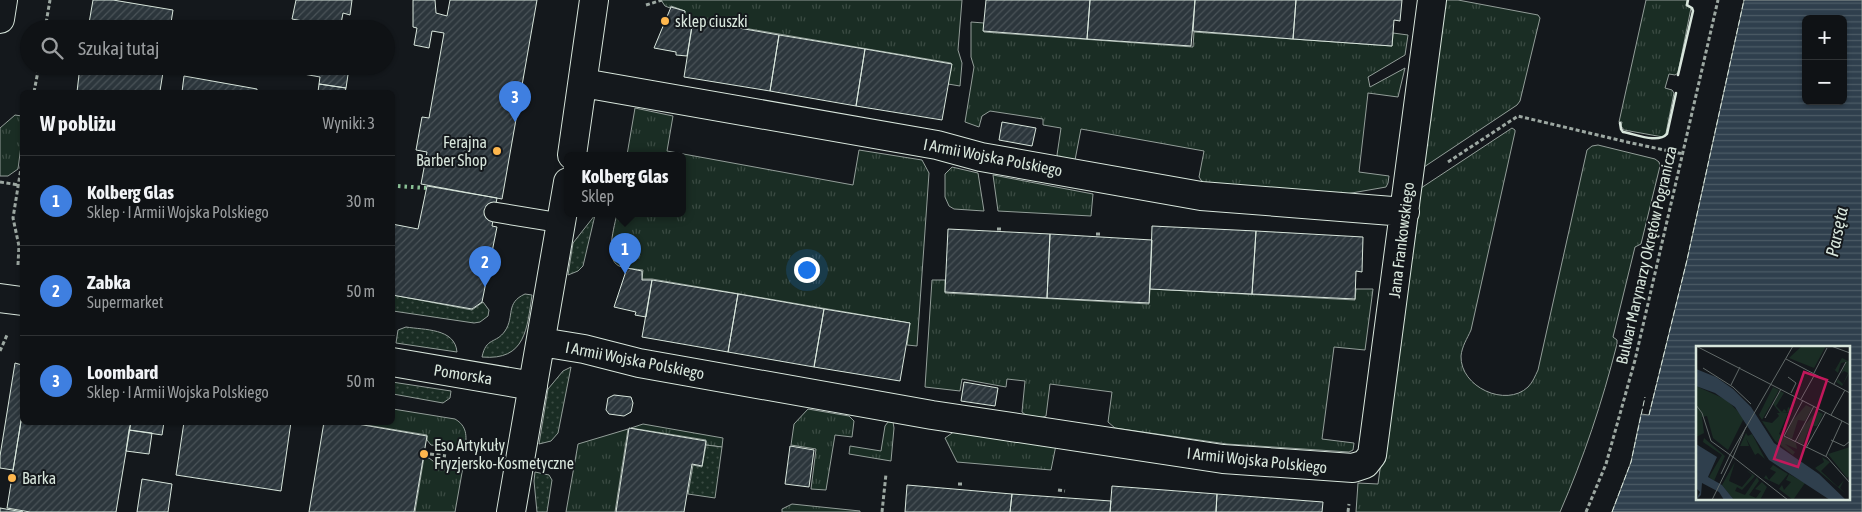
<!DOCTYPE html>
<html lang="pl">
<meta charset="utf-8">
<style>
:root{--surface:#0f1215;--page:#1d2022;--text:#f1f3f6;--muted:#9b9ea0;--line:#2f3234;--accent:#ffb74d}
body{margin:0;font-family:"Asap Condensed",sans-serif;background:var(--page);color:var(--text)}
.controls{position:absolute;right:15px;top:15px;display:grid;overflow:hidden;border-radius:8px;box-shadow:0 1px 4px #0004}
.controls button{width:45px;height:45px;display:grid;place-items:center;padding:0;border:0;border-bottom:1px solid var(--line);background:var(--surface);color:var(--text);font:25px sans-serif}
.you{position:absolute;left:806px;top:269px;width:18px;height:18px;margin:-12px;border:4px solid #fff;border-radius:50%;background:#1a73e8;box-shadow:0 0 0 8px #1a73e833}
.badge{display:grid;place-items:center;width:32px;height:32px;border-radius:50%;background:var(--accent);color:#fff;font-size:16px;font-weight:700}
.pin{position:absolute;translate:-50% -41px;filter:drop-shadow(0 1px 2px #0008)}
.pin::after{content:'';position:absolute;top:26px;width:18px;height:15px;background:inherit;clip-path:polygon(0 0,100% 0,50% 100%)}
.popup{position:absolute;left:564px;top:152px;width:122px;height:65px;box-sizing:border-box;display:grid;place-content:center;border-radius:8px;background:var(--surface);filter:drop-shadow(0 1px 4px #0005);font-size:16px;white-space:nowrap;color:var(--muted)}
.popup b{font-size:19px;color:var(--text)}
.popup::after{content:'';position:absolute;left:50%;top:100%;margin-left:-10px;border:10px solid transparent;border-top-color:var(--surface)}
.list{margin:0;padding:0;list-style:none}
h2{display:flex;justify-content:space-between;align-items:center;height:65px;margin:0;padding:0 20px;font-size:21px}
h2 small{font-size:16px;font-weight:400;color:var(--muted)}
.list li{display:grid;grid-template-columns:32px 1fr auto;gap:15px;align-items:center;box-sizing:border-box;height:90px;padding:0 20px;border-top:1px solid var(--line)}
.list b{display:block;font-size:19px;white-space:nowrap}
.list p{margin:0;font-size:16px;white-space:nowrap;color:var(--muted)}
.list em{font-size:16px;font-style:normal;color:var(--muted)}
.icon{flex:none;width:28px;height:28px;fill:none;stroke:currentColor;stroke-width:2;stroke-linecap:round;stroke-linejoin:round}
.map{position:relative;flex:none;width:1862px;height:512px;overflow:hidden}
.search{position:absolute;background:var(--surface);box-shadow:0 1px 4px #0004;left:20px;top:20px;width:375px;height:55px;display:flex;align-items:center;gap:12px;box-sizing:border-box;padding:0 18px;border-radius:28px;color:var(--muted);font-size:19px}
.panel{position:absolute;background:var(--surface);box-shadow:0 1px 4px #0004;left:20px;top:90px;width:375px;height:335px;border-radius:8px}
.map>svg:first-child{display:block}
.grass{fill:url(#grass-tufts);stroke:#939e99}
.garden{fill:url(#garden-dots);stroke:#939e99}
.water{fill:url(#water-rules);stroke:#939e99;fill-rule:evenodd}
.building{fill:url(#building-hatch);stroke:#d8e6dc}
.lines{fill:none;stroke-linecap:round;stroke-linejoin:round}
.service-casing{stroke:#d8e6dc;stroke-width:21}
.minor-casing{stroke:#d8e6dc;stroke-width:30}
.tertiary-casing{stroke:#d8e6dc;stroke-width:30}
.path{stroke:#9da8a2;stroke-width:3;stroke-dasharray:4 2.5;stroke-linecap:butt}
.service{stroke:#14181c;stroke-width:19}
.minor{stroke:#14181c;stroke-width:28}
.tertiary{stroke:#14181c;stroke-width:28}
.hedge{stroke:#8ac095;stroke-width:4;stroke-dasharray:2.5 4;stroke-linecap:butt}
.fence{stroke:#d8e6dc;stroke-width:1;stroke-dasharray:6 2.5;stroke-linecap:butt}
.wall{stroke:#d8e6dc;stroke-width:2.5}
.poi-dot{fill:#ffb74d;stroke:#14181c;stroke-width:2}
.labels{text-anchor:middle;stroke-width:4;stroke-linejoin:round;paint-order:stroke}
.poi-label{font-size:16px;fill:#d8e6dc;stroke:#14181c;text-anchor:start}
.street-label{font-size:16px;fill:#d8e6dc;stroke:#14181c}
.water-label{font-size:18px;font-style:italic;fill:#d8e6dc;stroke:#14181c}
.inset-road{fill:none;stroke:#626a69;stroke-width:1}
.view{fill:#c2185b;fill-opacity:0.15;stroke:#c2185b;stroke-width:2.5}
.inset-edge{fill:none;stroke:#d8e6dc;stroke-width:2.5}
</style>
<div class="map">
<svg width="1862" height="512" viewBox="0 0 1862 512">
<defs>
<pattern id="grass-tufts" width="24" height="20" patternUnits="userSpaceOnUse" patternTransform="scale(1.25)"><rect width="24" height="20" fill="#1a2d24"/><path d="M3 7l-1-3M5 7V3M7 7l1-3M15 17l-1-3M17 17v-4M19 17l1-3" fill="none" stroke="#3b4b43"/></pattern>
<pattern id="garden-dots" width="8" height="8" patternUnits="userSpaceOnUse" patternTransform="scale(1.25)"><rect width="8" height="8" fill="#1a2d24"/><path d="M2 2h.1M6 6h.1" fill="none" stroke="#3b4b43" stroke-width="1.8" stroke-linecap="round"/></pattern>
<pattern id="water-rules" width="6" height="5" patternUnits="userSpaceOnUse" patternTransform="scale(1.25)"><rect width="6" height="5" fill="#2f3f4d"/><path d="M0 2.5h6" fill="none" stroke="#4c5b66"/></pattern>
<pattern id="building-hatch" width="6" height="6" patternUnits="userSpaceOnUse" patternTransform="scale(1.25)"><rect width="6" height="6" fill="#2c363c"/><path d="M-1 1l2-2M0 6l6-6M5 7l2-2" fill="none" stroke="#4a5358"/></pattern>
</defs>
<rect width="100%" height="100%" fill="#14181c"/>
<path class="grass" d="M661 0H962L958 50 962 63 960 86 948 84 951 63 684 18 685 11 671 6 670 8 665 6Z
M1445 0H1458L1538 15 1540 18 1520 101 1517 105 1421 169Z
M1646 0H1687L1686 6 1691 8 1678 73 1675 75 1669 74 1665 88 1672 90 1674 93 1666 133 1663 137 1624 130 1621 126 1622 122H1619Z
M971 22 984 23V32L1193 47 1194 32 1392 46 1393 33 1408 35 1405 55 1368 77 1370 87 1405 68 1398 97 1368 93 1359 172 1389 176 1388 183 1386 187 1346 194 1203 183 1199 177 1204 151 1081 129 1075 160 1060 159 1057 155 1061 128 1043 125V119L990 111 982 116 979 127 965 122 974 67 971 57Z
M635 108 673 116 667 151 853 185 859 150 922 160 929 173 917 346 907 345 910 323 652 279H642L643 270C636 269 626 269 619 266 604 259 615 225 617 213H682V155H627Z
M15 115 22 116V138L18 169 8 176H0V128Z
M1512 128 1515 130V132L1471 330C1467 339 1462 346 1461 356 1460 387 1506 408 1528 387 1533 382 1535 376 1538 370L1587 150 1592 146 1598 145 1655 159 1659 162 1660 166 1641 244 1635 247 1613 337 1617 340V344C1602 403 1584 457 1560 512H1356L1358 483 1378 484 1418 190Z
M952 167 978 173 984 211 954 209 949 206 945 197V174Z
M993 175 1093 194 1091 216 998 211Z
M932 280H945V293L1149 304 1150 289 1355 300 1356 289H1373L1365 350 1334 347 1322 439 1354 443 1353 450 1349 452 1227 444 1115 428 1108 422 1112 392 1050 384 1046 416C1038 419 1029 418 1022 412L1025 381 1007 379 1006 387 962 379 960 391 925 387Z
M393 409 455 419C467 426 467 436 465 449L431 445 427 440V435L354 423 392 422Z
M808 409 849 416 854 421 852 437 835 435 826 490 811 489 816 449 791 445 794 424Z
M888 422H893L894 428 891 461 849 454 850 446 881 451 885 426Z
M643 424 723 438 722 447 706 445V440L631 428Z
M628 429 615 512H566L578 444Z
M955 431 1056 445 1051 470 957 462 945 438Z
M424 457 429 458 437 464 463 467 455 512H415Z
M792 504 860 511V512H782V509Z"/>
<path class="garden" d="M595 215 583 266 578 271 568 275 573 243Z
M525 294 532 295C527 328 526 361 482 357 486 337 496 344 505 331 515 316 505 303 525 294Z
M393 295 472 310 483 302 489 310 488 316 480 322 474 323 393 311Z
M406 327C424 330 455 328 457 352L396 343 398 330Z
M571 367 558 433 551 441 539 444 548 389 563 371Z
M392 382 451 391 450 398 443 403 393 394Z
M706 445 722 447 715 498 688 494 693 465 702 467Z
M535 472 549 475 552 480 547 512H537L534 481Z"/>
<path class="water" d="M1744 0H1862V512H1612L1631 462 1641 414 1649 415 1687 260ZM1806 19H1843V101H1806ZM1697 347H1848V498H1697Z"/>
<path class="building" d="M93 0H113L173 10 170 29H88Z
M296 0H352L350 15 343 13 340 29H313L314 23 292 19Z
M413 0H435L436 13 447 16 450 0H537L502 199 421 184 427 152 416 150 422 117 429 118 444 33 432 31 429 48 414 45 417 28 413 27Z
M986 0H1090L1087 39 983 31Z
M1090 0H1195L1191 46 1087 39Z
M1195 0H1296L1293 39 1193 31Z
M1296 0H1402L1400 21 1394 20 1392 46 1293 39Z
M671 7 685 11 684 19 693 20 687 56 676 55V52L654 48Z
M693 20 779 35 770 91 684 77Z
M779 35 865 49 856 106 770 91Z
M865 49 952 64 942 120 856 106Z
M80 66H164L160 91 170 92H77Z
M300 66H357V69L349 68 346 88 319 84 320 77 298 73Z
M184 76 257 89V92H182Z
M319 84 346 88 345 92H318Z
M1002 122 1036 128 1032 146 999 140Z
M427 186 497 198 492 226 497 227 482 302 472 309 392 295V224L418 229Z
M1152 226 1256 231 1252 294 1150 289Z
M948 229 1050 234 1047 298 945 292Z
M1256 231 1363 237 1362 272 1356 271 1355 299 1252 294Z
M1050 234 1152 240 1149 303 1047 298Z
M627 268 642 271V280H652L646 317 635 315 636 312 614 307Z
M652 280 738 294 728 352 642 337Z
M738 294 824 309 814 367 728 352Z
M824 309 910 323 900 381 814 367Z
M15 363 22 365V415L13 470 0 468V456Z
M964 382 998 388 995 406 961 401Z
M614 395 631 397 633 403 631 412 624 416 609 414 606 410 608 398Z
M22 415V422H131L116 512H30L7 508Z
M131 422H164L162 435 129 430Z
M184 422H291L281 491 176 475Z
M324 422H346L427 436 414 512H309Z
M629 428 706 441 702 466 692 464 684 512H616Z
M129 430 152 433 149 454 126 451Z
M790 446 814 450 809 487 785 484Z
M142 479 172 484 168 512H137Z
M907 485 1012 494 1010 512H905Z
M1112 486 1217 494 1216 512H1110Z
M1012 494 1111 501 1110 512H1010Z
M1217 494 1323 502 1322 512H1216Z
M0 508 23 512H0Z"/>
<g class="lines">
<g class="service-casing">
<path id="service" d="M494 212 561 223"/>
</g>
<g class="minor-casing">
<path id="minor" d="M583 83 937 145 981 157 1201 196 1405 212
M572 155 594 0
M0 298 22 301
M541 342 584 349 639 363 932 415 1223 459 1353 468 1365 464 1372 455 1432 0
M392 362 533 386
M511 512 568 182"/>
</g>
<g class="tertiary-casing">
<path id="tertiary" d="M0 19 3 0"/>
</g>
<path class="path" d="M646 5 662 0
M45 29 50 0
M34 92 39 66
M1448 162 1518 116 1627 142 1683 154
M0 182 19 185
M997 229H1002
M1096 234H1102
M18 265 19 246 13 218 22 162
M0 351 7 335
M430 454 446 456
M958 484H963
M1058 490 1065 491
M882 512 886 474
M1348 512 1349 504
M1586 512 1606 464 1635 360 1718 0"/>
<use href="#service" class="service"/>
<use href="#minor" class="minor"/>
<use href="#tertiary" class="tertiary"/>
<path class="hedge" d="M398 186 426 188"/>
<path class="fence" d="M1649 415 1687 260 1744 0
M1612 512 1631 462 1645 397"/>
<path class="wall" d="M1678 75 1693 11 1692 8 1687 5 1688 0
M1620 123 1621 129 1623 132C1635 134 1658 144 1667 134L1676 93"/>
</g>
<g class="poi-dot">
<circle cx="665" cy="21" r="5"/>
<circle cx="497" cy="151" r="5"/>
<circle cx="424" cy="454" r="5"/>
<circle cx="12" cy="478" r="5"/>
</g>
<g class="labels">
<g class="poi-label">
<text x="675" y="27">sklep ciuszki</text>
<text x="487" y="148" text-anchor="end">Ferajna<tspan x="487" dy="18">Barber Shop</tspan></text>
<text x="434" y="451">Eso Artykuły<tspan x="434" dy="18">Fryzjersko-Kosmetyczne</tspan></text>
<text x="22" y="484">Barka</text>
</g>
<g class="street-label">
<text transform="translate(993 157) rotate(11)" y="6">I Armii Wojska Polskiego</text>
<text transform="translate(1401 240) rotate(-83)" y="6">Jana Frankowskiego</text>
<text transform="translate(1646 255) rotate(-77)" y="6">Bulwar Marynarzy Okrętów Pogranicza</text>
<text transform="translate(635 360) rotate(11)" y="6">I Armii Wojska Polskiego</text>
<text transform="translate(463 374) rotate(9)" y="6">Pomorska</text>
<text transform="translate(1257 460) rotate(6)" y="6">I Armii Wojska Polskiego</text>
</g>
<g class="water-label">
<text transform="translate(1837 232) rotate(-78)" y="6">Parsęta</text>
</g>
</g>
<g transform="translate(1696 346)">
<rect width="154" height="154" fill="#14181c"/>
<path d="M146 12 154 16V26L146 40 140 36 142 33 147 38 152 27 148 25 145 28 150 16 145 17 142 27 134 20 139 24ZM0 40 31 54 48 72 32 104 17 92 11 70 6 71 8 87 0 91ZM77 41 83 44 66 74 63 69ZM84 45 88 47 80 60 86 66 88 63 91 66 92 61 95 63 94 66 85 67H92L83 88 100 97 101 103 89 98 99 106 97 109 79 95 66 75 76 77 83 70 81 67H84L77 58ZM110 59 116 62 109 75 102 74 96 93 93 92 90 89 96 75ZM121 65 127 68 121 80H114L107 98 101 96 107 81ZM50 87 52 90 56 88 69 113 62 107 59 109 50 92 53 100H44ZM8 92 29 110 18 135 13 131 26 109 7 96ZM126 111 134 116 125 125 142 141 148 134 144 142 150 148 119 122 128 116ZM39 116 33 135 46 141 56 129 50 124 59 130 46 144 41 141 39 145 49 149 61 131 63 135 53 149 60 152 65 145 59 143 66 136 71 141 64 154H38L26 139ZM77 119 92 128 83 139 68 132 70 129 73 134 80 126 74 123ZM93 128 109 137 97 154 83 143 86 139 88 144 95 136 90 134Z" fill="#1a2d24"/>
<path d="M106 0H130L118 22 93 12ZM154 101V129L151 132 132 108Z" fill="#1a2d24"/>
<path d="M0 23 20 31 37 43 55 61 78 97 123 128 150 154H134L73 114 39 61 19 47 0 40ZM0 98 21 111 12 131 26 139 38 154H28L23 146 6 137 5 149 0 154 4 146 0 142Z" fill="#2f3f4d"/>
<path class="inset-road" d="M0 0 154 79M135 0 154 7M90 13 154 47M7 22 37 41 55 58M118 27 131 2M92 31 100 37 95 47M138 38 150 16M35 39 44 21M105 53 119 28M107 54 88 90 131 111 154 137M0 59 6 67 15 95 37 111 16 154M135 69 149 44M69 72 85 43M50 81 37 111 92 154M135 94 148 100 154 95M99 96 118 60M110 102 130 66M34 109 97 0M130 110 146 75M25 128 34 109"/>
<path class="view" d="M108 26 131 34 102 121 78 113Z"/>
<rect width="154" height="154" class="inset-edge"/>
</g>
</svg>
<div class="controls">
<button>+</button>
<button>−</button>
</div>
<div class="you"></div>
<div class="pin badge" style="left:625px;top:274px;background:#3f7fe0">1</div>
<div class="popup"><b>Kolberg Glas</b>Sklep</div>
<div class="pin badge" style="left:485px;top:287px;background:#3f7fe0">2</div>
<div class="pin badge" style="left:515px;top:122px;background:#3f7fe0">3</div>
<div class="search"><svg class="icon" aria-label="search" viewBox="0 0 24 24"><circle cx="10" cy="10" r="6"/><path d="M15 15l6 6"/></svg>Szukaj tutaj</div>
<section class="panel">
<h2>W pobliżu<small>Wyniki: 3</small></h2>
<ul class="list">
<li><span class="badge" style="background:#3f7fe0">1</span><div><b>Kolberg Glas</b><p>Sklep · I Armii Wojska Polskiego</p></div><em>30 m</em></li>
<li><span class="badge" style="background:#3f7fe0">2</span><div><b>Zabka</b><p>Supermarket</p></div><em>50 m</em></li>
<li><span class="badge" style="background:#3f7fe0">3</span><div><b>Loombard</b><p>Sklep · I Armii Wojska Polskiego</p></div><em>50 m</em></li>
</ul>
</section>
</div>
